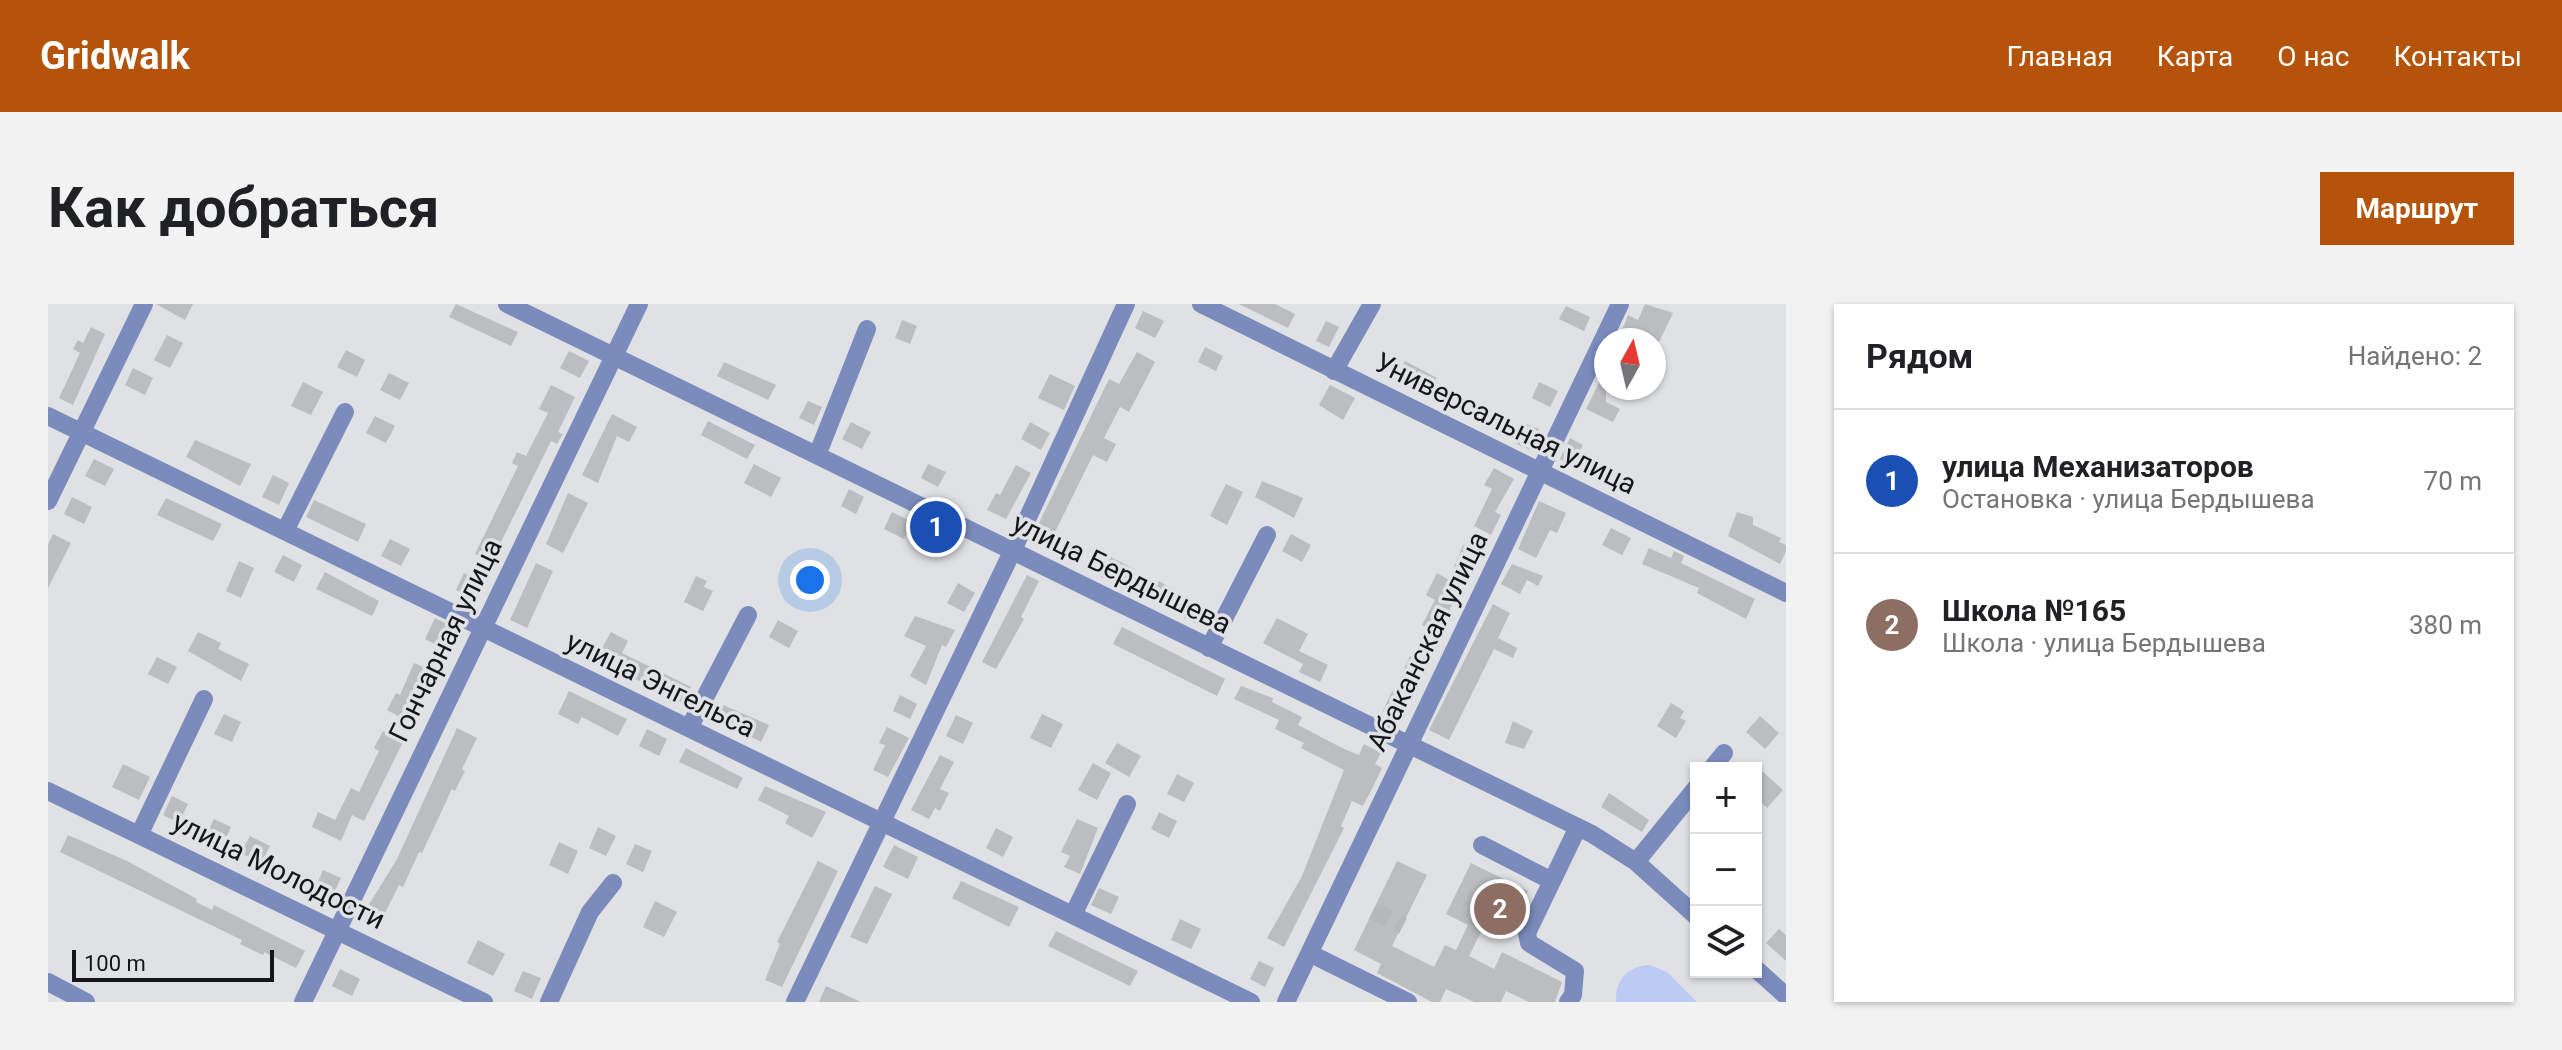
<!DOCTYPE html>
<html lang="ru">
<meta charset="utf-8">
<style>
:root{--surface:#fff;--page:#f2f2f2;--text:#202124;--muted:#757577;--line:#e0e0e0;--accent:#b45309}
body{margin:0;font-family:Roboto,sans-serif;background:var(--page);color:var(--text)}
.controls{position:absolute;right:24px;bottom:24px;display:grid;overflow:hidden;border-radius:0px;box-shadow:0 2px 6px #0004}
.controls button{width:72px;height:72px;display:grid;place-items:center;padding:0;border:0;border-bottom:2px solid var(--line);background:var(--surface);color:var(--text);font:40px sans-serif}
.compass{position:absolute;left:1546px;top:24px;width:72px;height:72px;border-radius:50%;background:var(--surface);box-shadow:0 2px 6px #0004;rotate:8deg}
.scale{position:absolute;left:24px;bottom:20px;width:202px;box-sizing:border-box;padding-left:8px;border:4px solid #151617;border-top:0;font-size:22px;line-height:28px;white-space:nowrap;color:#151617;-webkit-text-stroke:6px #dfe1e4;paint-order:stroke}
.you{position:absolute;left:762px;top:276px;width:28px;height:28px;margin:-20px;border:6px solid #fff;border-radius:50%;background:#1a73e8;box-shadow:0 0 0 12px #1a73e833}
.badge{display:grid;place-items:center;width:52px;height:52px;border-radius:50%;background:var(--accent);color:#fff;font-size:26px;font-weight:700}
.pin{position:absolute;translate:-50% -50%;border:4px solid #fff;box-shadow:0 2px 8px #0006}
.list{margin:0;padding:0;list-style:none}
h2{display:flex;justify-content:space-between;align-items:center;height:104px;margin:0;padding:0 32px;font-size:34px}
h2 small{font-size:26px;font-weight:400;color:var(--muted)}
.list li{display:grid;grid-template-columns:52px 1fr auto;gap:24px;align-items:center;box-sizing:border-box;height:144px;padding:0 32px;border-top:2px solid var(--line)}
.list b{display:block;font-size:30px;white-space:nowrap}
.list p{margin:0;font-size:26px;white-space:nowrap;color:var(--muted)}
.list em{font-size:26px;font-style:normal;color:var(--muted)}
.icon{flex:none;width:44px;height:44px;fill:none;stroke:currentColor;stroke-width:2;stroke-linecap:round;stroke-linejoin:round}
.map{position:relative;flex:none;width:1738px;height:698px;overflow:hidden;border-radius:0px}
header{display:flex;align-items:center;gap:48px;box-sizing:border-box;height:112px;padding:0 40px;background:var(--accent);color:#fff}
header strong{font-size:38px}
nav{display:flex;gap:44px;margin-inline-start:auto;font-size:28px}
.intro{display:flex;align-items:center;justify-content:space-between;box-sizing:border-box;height:192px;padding:0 48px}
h1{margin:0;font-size:56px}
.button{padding:20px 36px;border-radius:0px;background:var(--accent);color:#fff;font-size:28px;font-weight:700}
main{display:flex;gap:48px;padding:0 48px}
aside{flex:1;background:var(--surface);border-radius:0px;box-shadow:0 2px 6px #0004}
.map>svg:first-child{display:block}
.green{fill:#bbcbf3}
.building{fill:#bcbdc1}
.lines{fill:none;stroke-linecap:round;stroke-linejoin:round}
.minor-tunnel{stroke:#b7b8bb;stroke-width:18;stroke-dasharray:18 9;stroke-linecap:butt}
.minor{stroke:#7b8cbc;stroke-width:18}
.labels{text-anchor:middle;stroke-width:7;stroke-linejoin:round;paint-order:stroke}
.street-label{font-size:28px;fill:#151617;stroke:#dfe1e4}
</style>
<header>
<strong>Gridwalk</strong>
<nav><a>Главная</a><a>Карта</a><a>О нас</a><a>Контакты</a></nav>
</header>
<div class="intro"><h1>Как добраться</h1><a class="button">Маршрут</a></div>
<main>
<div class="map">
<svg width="1738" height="698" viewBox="0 0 1738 698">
<rect width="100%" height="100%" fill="#dfe1e4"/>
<path class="green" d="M1602 661 1619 668 1649 698H1568C1567 675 1580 662 1602 661Z"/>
<path class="building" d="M108 0H145L137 16Z
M408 0 470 28 463 42 401 13Z
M1191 0H1227L1247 10 1240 24Z
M1597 0 1625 9 1611 38 1570 36 1580 11 1590 16Z
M1518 2 1542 13 1536 27 1511 15Z
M1095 7 1116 17 1107 34 1087 24Z
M854 16 869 22 862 40 847 34Z
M1278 17 1291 23 1281 43 1268 37Z
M43 23 57 30 25 101 11 94 32 49 25 45 30 36 35 39Z
M119 31 135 39 122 64 106 56Z
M1157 43 1175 52 1168 67 1150 58Z
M298 46 317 56 309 73 289 63Z
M521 47 541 57 532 74 512 64Z
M1089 48 1107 58 1081 108 1072 103 1056 134 1068 140 1059 158 1045 151 1006 230 990 221 1061 75 1071 80Z
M1357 57 1389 74 1380 91 1348 74Z
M676 58 728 81 720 96 669 72Z
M85 64 105 74 97 91 77 81Z
M1558 65V98L1572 105 1565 118 1538 105Z
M341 69 361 79 352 96 332 86Z
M1002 70 1027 82 1016 106 990 94Z
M255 78 275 88 263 111 243 102Z
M1491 78 1510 87 1502 103 1484 94Z
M503 81 527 93 510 128 515 130 509 140 503 137 443 258 427 250 470 162 464 159 469 148 478 152 500 109 491 105Z
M1282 81 1307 94 1295 116 1271 101Z
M760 97 774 103 766 121 751 114Z
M564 110 589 123 581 138 569 132 550 179 534 171Z
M327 112 347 122 338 139 318 129Z
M660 117 707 141 699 155 653 131Z
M803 118 823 128 814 145 794 135Z
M982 118 1002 129 993 146 973 135Z
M1476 119 1491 125 1482 146 1467 139Z
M1522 134 1535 141 1524 162 1512 155Z
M147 136 203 160 192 182 138 153Z
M46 155 66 165 57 182 37 172Z
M706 160 733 174 723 193 696 179Z
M880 160 898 168 890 183 873 174Z
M968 161 983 169 958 215 939 206 948 189 952 191Z
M1446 164 1466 175 1447 208 1453 211 1443 231 1426 222 1444 185 1436 181Z
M225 171 241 179 231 201 214 193Z
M1214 177 1255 194 1246 214 1207 193Z
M1178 180 1195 188 1179 221 1162 212Z
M801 185 816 193 808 210 793 202Z
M520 189 540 199 515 249 498 240Z
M24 193 44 203 36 220 16 210Z
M118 194 174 220 165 237 109 211Z
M266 196 318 220 310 238 258 213Z
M1491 197 1518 209 1509 229 1502 226 1488 254 1470 245Z
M844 208 864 218 856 235 836 225Z
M1689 208 1705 213V221L1733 234 1731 238 1738 241V247L1732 260 1680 232Z
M1563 224 1583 234 1574 251 1554 241Z
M5 230 23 239 0 284V241Z
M1243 230 1263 241 1254 258 1234 247Z
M342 235 362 245 353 262 333 252Z
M1415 241 1433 248 1398 312 1403 314 1394 331 1374 321 1387 296 1378 291 1389 269 1401 276Z
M1601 244 1623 254 1626 247 1636 252 1633 259 1707 295 1698 315 1649 289 1651 284 1594 260Z
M235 251 254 261 246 278 226 268Z
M1063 253 1086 265 1076 285 1053 273Z
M191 257 206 264 193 294 178 287Z
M488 259 505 267 479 324 462 316Z
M1464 260 1495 272 1490 282 1479 276 1472 290 1453 280Z
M277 268 331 297 324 312 268 285Z
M416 269 436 279 428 296 408 286Z
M979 271 991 277 973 313 976 315 948 365 934 358Z
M648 272 659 277 656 283 665 287 655 307 636 298Z
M1111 277 1125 285 1116 302 1101 294Z
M910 279 927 289 916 308 899 299Z
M1143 299 1162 308 1154 323 1136 314Z
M1445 300 1462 309 1450 334 1469 344 1465 354 1446 345 1401 436 1381 426Z
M867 312 907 326 898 343 894 341 878 381 862 372 878 342 856 332Z
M387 314 412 327 401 347 377 335Z
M1229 314 1260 330 1251 347 1280 361 1272 378 1251 368 1255 360 1215 339Z
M730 316 750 327 741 344 721 333Z
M1074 323 1177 375 1169 392 1065 340Z
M150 328 173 339 170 345 201 360 193 377 140 347Z
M563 328 580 337 574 349 643 383 635 399 548 355Z
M1362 352 1380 361 1372 376 1355 367Z
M109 353 129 363 120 380 100 370Z
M366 359 388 369 379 390 374 388 359 417 339 406 348 389 352 391Z
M1193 382 1225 394 1224 398 1254 413 1250 421 1296 445 1311 451 1316 440 1333 449 1327 460 1334 464 1326 481 1315 502 1304 497 1293 522 1296 524 1236 643 1219 634 1254 572 1296 466 1253 444 1256 439 1227 425 1231 416 1186 395Z
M521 387 579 415 570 432 534 413 530 420 510 410Z
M1344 387 1361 394 1352 415 1335 407Z
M852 391 869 400 862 415 845 407Z
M1623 399 1636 407 1632 414 1638 417 1628 434 1609 422Z
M675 401 721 421 713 438 668 415Z
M176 410 193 418 184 438 166 430Z
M994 410 1015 420 1003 444 982 434Z
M908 411 925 419 915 440 898 432Z
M1712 412 1731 429 1717 445 1698 428Z
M1465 417 1485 427 1476 445 1457 439Z
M839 423 861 434 840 473 825 466 837 441 831 439Z
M409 424 429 434 414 465 417 467 407 487 404 485 374 549 371 548 355 583 351 581 334 615 317 607 349 555Z
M599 425 619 435 611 452 591 442Z
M335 427 355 438 316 517 304 511 293 537 264 523 270 508 287 516 303 484 311 488 331 447 326 444Z
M1069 439 1093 452 1081 473 1057 459Z
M638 444 695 474 689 485 631 458Z
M892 451 906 458 892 485 901 489 892 507 887 504 881 515 863 506Z
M1045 459 1063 469 1049 496 1030 486Z
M75 460 102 473 91 496 64 483Z
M1714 467 1735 486 1719 504 1708 494V474Z
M1129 470 1146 479 1136 498 1119 490Z
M717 482 778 508 764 534 737 519 741 512 710 496Z
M1561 489 1601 516 1594 528 1553 503Z
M124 492 140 500 131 519 115 511Z
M1111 508 1129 517 1121 534 1103 525Z
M166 515 183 523 174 543 156 535Z
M1029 515 1050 524 1032 570 1016 563 1022 552 1013 548Z
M550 523 568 532 558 552 541 544Z
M948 524 965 533 955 553 938 544Z
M20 531 79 557 149 595 148 598 164 606 166 601 257 647 248 664 216 648 215 651 192 640 194 636 12 548Z
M202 532 222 542 213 559 193 549Z
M511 538 530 547 520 570 501 561Z
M587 540 604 547 595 568 578 560Z
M846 541 870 553 860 575 835 563Z
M770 557 790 567 734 683 717 676 732 640 729 638Z
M1349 557 1379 571 1344 642 1386 663 1397 641 1408 646 1420 621 1398 610 1423 559 1480 587 1457 633 1436 622 1421 652 1446 665 1454 648 1514 678 1507 698H1481L1458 687 1453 698H1426L1398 685 1392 698H1384L1329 669 1333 660 1306 646Z
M275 566 293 574 283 595 266 587Z
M913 577 971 603 961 623 904 594Z
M827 582 844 590 819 640 802 633Z
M1051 584 1071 593 1063 610 1043 601Z
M607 597 629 608 616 633 595 623Z
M1132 615 1153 625 1143 645 1123 636Z
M1731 625 1738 631V657L1718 639Z
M1008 627 1090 667 1082 682 1000 642Z
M430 636 457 650 445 672 419 659Z
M1211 657 1226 664 1217 683 1202 675Z
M292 665 312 675 304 692 284 682Z
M475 667 493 674 484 695 466 687Z
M778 682 813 698H771Z"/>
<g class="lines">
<path class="minor-tunnel" d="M1325 607 1355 622"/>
<path class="minor" d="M459 0 1544 530 1588 558 1648 612
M1153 0 1738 289
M1286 67 1324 0
M0 112 1203 698
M770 149 819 25
M0 197 96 0
M237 227 297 108
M1161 344 1219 231
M641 424 700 311
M1664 464 1676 449
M0 487 436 698
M92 529 156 395
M1434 541 1502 576
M1588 558 1648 484
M1025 611 1079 500
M1263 650 1360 698
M1708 665 1738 692
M0 678 38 698
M255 698 591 0
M501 698 542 608 565 579
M747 698 965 246 1078 0
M1238 698 1572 0
M1520 698 1525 691 1527 667 1481 639 1479 629 1530 523"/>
</g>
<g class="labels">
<g class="street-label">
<text transform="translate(1458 119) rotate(26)" y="10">Универсальная улица</text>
<text transform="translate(1074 269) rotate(26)" y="10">улица Бердышева</text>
<text transform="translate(397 336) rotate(-64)" y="10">Гончарная улица</text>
<text transform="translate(1379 337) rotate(-64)" y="10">Абаканская улица</text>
<text transform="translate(613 380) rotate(26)" y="10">улица Энгельса</text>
<text transform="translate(231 566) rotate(26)" y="10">улица Молодости</text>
</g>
</g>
</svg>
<div class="controls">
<button>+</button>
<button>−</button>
<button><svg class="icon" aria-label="layers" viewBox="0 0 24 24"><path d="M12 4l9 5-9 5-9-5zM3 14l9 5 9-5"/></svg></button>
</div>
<svg class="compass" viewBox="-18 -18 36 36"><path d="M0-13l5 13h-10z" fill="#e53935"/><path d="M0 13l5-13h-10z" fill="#757577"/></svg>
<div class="scale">100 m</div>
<div class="you"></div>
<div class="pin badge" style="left:888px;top:223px;background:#1a4fb4">1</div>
<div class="pin badge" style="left:1452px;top:605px;background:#8d6e63">2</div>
</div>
<aside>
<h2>Рядом<small>Найдено: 2</small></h2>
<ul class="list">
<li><span class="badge" style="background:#1a4fb4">1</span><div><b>улица Механизаторов</b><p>Остановка · улица Бердышева</p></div><em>70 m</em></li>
<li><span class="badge" style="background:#8d6e63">2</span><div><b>Школа №165</b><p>Школа · улица Бердышева</p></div><em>380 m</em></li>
</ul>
</aside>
</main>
